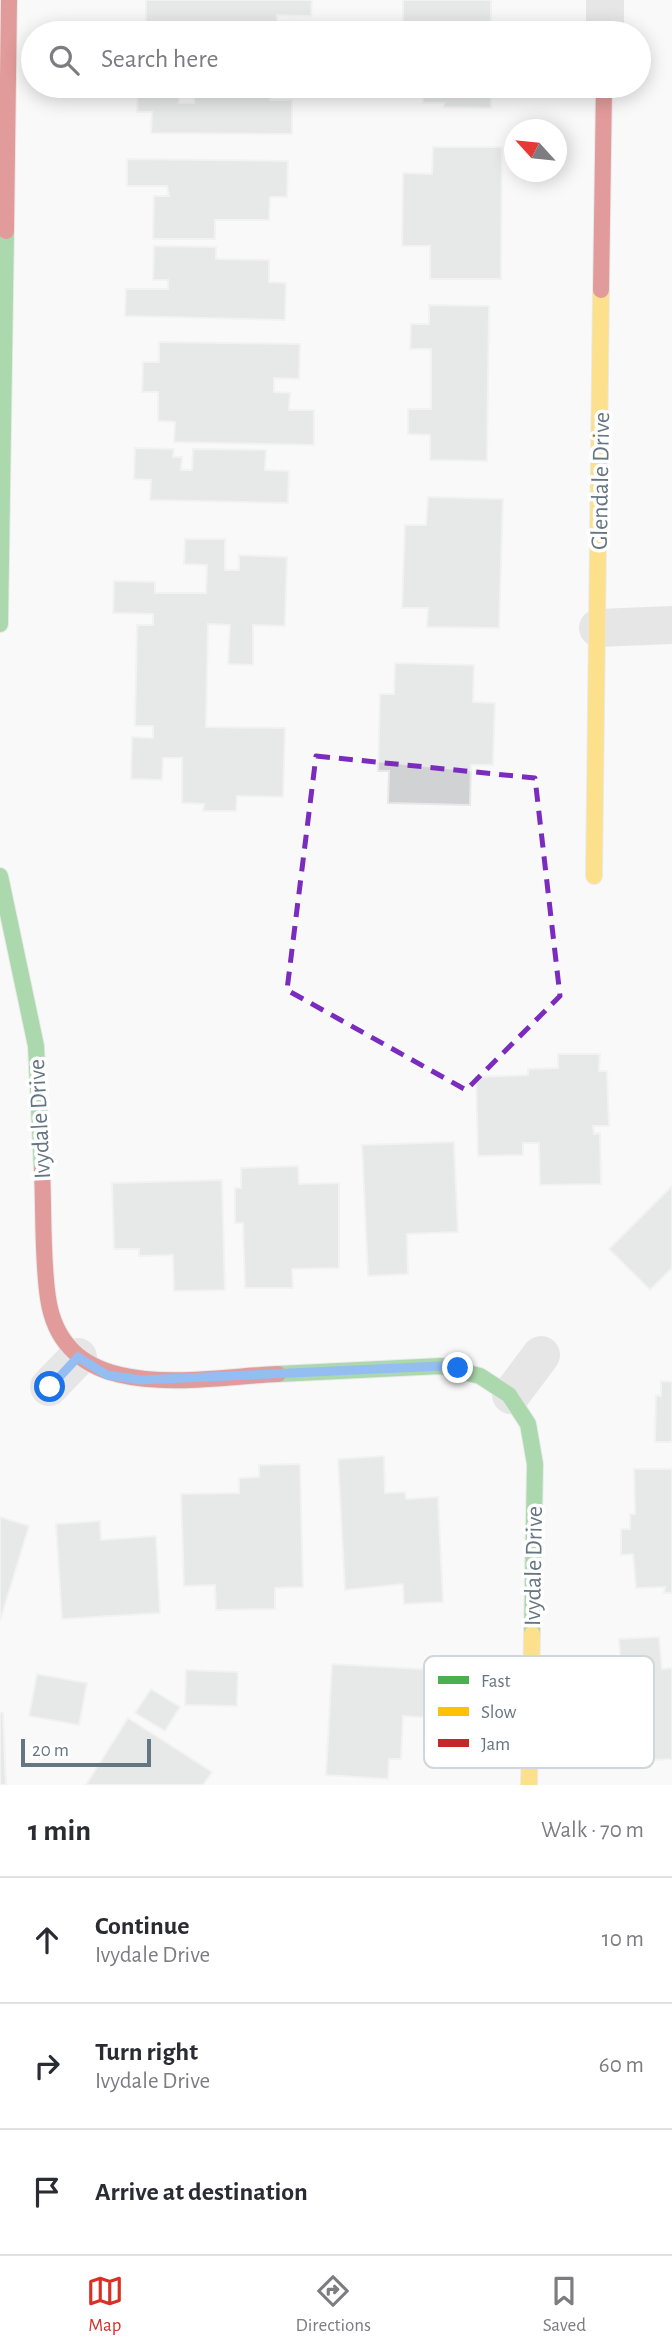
<!DOCTYPE html>
<meta charset="utf-8">
<style>
:root{--surface:#fff;--page:#f7f7f7;--text:#2b2b33;--muted:#7c7c81;--line:#e1e1e2;--accent:#d93025}
body{margin:0;font-family:"Alegreya Sans",sans-serif;background:var(--page);color:var(--text)}
.compass{position:absolute;left:504px;top:119px;width:63px;height:63px;border-radius:50%;background:var(--surface);box-shadow:0 4px 18px #0003;rotate:297deg}
.scale{position:absolute;left:21px;bottom:18px;width:130px;box-sizing:border-box;padding-left:7px;border:4px solid #657683;border-top:0;font-size:19px;line-height:24px;white-space:nowrap;color:#657683;-webkit-text-stroke:5px #fff;paint-order:stroke}
.stop{position:absolute;width:21px;height:21px;margin:-16px;border:5px solid #1a73e8;border-radius:50%;background:#fff}
.stop.end{background:#1a73e8;border-color:#fff;box-shadow:0 2px 7px #0008}
.list{margin:0;padding:0;list-style:none}
h2{display:flex;justify-content:space-between;align-items:center;height:91px;margin:0;padding:0 28px;font-size:30px}
h2 small{font-size:23px;font-weight:400;color:var(--muted)}
.list li{display:grid;grid-template-columns:46px 1fr auto;gap:21px;align-items:center;box-sizing:border-box;height:126px;padding:0 28px;border-top:2px solid var(--line)}
.list b{display:block;font-size:26px;white-space:nowrap}
.list p{margin:0;font-size:23px;white-space:nowrap;color:var(--muted)}
.list em{font-size:23px;font-style:normal;color:var(--muted)}
.icon{flex:none;width:38px;height:38px;fill:none;stroke:currentColor;stroke-width:2;stroke-linecap:round;stroke-linejoin:round}
.map{position:relative;flex:none;width:672px;height:1785px;overflow:hidden}
.search{position:absolute;background:var(--surface);box-shadow:0 4px 18px #0003;left:21px;right:21px;top:21px;height:77px;display:flex;align-items:center;gap:18px;box-sizing:border-box;padding:0 24px;border-radius:38px;color:var(--muted);font-size:26px}
.sheet{height:469px;background:var(--surface)}
nav{display:flex;justify-content:space-around;align-items:center;box-sizing:border-box;height:98px;border-top:2px solid var(--line);background:var(--surface);font-size:19px;color:var(--muted)}
nav a{display:grid;justify-items:center;gap:4px}
nav .on{color:var(--accent)}
.map>svg:first-child{display:block}
.building{fill:#d0d2d3;stroke:#e8e8e8;stroke-width:2}
.lines{fill:none;stroke-linecap:round;stroke-linejoin:round}
.fast-casing{stroke:#d5d6d7;stroke-width:18}
.slow-casing{stroke:#d5d6d7;stroke-width:18}
.jam-casing{stroke:#d5d6d7;stroke-width:18}
.street{stroke:#cecfd0;stroke-width:38}
.fast{stroke:#4caf50;stroke-width:16}
.slow{stroke:#ffc107;stroke-width:16}
.jam{stroke:#c62828;stroke-width:16}
.route{stroke:#1a73e8;stroke-width:9}
.marked{fill:none;stroke:#7b2cbf;stroke-width:5;stroke-dasharray:14 9;stroke-linejoin:round}
.labels{text-anchor:middle;stroke-width:7;stroke-linejoin:round;paint-order:stroke}
.street-label{font-size:24px;fill:#657683;stroke:#fff}
.key{fill:#fff;stroke:#d1d6da;stroke-width:2}
.key-label{font-size:19px;fill:#657683}
</style>
<div class="map">
<svg width="672" height="1785" viewBox="0 0 672 1785">
<rect width="100%" height="100%" fill="#f9f9f9"/>
<path class="building" d="M146 0H312L311 16 277 15V28H308V33H160V28L146 27Z
M403 0H491V33H403Z
M138 86H179V103H194V86H270V100H292V134L151 133 152 112H137Z
M423 86H491V108L444 107V103H423Z
M433 147H502L501 279H430V246H402L403 173 432 174Z
M127 159 288 161 287 197H270L269 220H215V239H153L154 196H169L167 186H127Z
M154 246 216 247V259L269 260V282L286 283 285 320 125 316 126 289H168V280H153Z
M429 305 489 306 487 461 430 460V435L408 434V409H431V349H410L411 324H429Z
M159 342 300 344 299 379 274 378V392L290 393 289 410H314V445L174 442 175 422 158 421V392H142L143 362H159Z
M135 448 174 449 173 457H182L181 470H192L193 449 266 450 265 470 289 471 288 503 150 500 151 480 134 479Z
M428 497 503 499 499 628 427 627 428 608H402L405 525H426Z
M185 539H225V570H239V555L287 557 285 626 253 625V665L228 664 230 625 208 624 206 727 285 728 283 797 237 796 236 811H203L204 804 182 803V758H163L162 780 131 779 132 737 153 738V726H135L137 625H153V614L113 613 114 581 155 582V593H206L207 565 184 564Z
M395 663 474 665 473 702 495 703 493 765H471L470 805 388 803 389 771H378L380 694H394Z
M558 1054H600L599 1071H607L609 1126H593L594 1134 600 1133 601 1184 540 1185 539 1143H523V1155L478 1156 476 1077 528 1075V1069L558 1068Z
M454 1142 458 1232 407 1234 408 1274 368 1276 362 1145Z
M298 1166 299 1184 339 1183V1268L292 1269 293 1288H245L243 1223H235V1188H241V1168Z
M222 1180 225 1290 174 1291 173 1255 139 1256V1249H114L112 1183Z
M672 1186V1268L650 1290 609 1249Z
M661 1381 672 1382V1442H655L656 1395 661 1396Z
M384 1456 385 1493 405 1492 406 1499 438 1497 443 1602 404 1604 403 1584 345 1590 338 1459Z
M300 1464 303 1587 275 1588V1609L216 1610 215 1585 184 1586 181 1494 239 1493V1478L259 1477V1465Z
M634 1469H672V1593H664L665 1587 636 1588 633 1554 621 1555V1529H630V1514H635Z
M0 1517 29 1526 0 1621Z
M100 1521 101 1540 156 1536 160 1613 62 1619 56 1524Z
M659 1637 662 1669 672 1668V1759L636 1761 634 1723 646 1722 645 1693 623 1695 619 1639Z
M332 1664 439 1670 436 1718 403 1716 401 1759H389L388 1779 326 1775Z
M186 1670 238 1672 237 1706 185 1705Z
M37 1674 87 1683 79 1725 29 1716Z
M151 1689 180 1707 165 1731 135 1713Z
M0 1713H3L6 1785H0Z
M128 1718 212 1772 203 1785H86Z"/>
<g class="lines">
<g class="fast-casing">
<path id="fast" d="M0 624 6 231
M0 876 36 1046 42 1170
M278 1374 441 1366 480 1376 509 1395 528 1424 535 1464 532 1634"/>
</g>
<g class="slow-casing">
<path id="slow" d="M594 876 601 290
M529 1785 532 1634"/>
</g>
<g class="jam-casing">
<path id="jam" d="M6 231 9 0
M601 290 604 86
M42 1170C44 1212 42 1257 48 1298 64 1408 200 1377 278 1374"/>
</g>
<path class="street" d="M605 33V0
M598 628 672 625
M49 1387 78 1357
M511 1395 541 1355"/>
<use href="#fast" class="fast"/>
<use href="#slow" class="slow"/>
<use href="#jam" class="jam"/>
</g>
<g class="lines">
<path class="route" d="M50 1387 78 1357 107 1375 141 1380 441 1366 458 1368"/>
</g>
<path d="M0 0H672V1785H0ZM316 756 535 778 560 996 466 1090 287 990Z" fill="#f9f9f9" fill-opacity=".55" fill-rule="evenodd"/>
<path class="marked" d="M316 756 535 778 560 996 466 1090 287 990Z"/>
<g class="labels">
<g class="street-label">
<text transform="translate(600 481) rotate(-89)" y="8">Glendale Drive</text>
<text transform="translate(39 1119) rotate(-93)" y="8">Ivydale Drive</text>
<text transform="translate(533 1566) rotate(-89)" y="8">Ivydale Drive</text>
</g>
</g>
<rect x="424" y="1656" width="230" height="112" rx="10" class="key"/>
<rect x="438" y="1676" width="31" height="8" fill="#4caf50"/>
<rect x="438" y="1707" width="31" height="9" fill="#ffc107"/>
<rect x="438" y="1739" width="31" height="8" fill="#c62828"/>
<g class="key-label">
<text x="481" y="1687">Fast</text>
<text x="481" y="1718">Slow</text>
<text x="481" y="1750">Jam</text>
</g>
</svg>
<svg class="compass" viewBox="-18 -18 36 36"><path d="M0-13l5 13h-10z" fill="#e53935"/><path d="M0 13l5-13h-10z" fill="#7c7c81"/></svg>
<div class="scale">20 m</div>
<div class="stop" style="left:50px;top:1387px"></div>
<div class="stop end" style="left:458px;top:1368px"></div>
<div class="search"><svg class="icon" aria-label="search" viewBox="0 0 24 24"><circle cx="10" cy="10" r="6"/><path d="M15 15l6 6"/></svg>Search here</div>
</div>
<section class="sheet">
<h2>1 min<small>Walk · 70 m</small></h2>
<ul class="list">
<li><svg class="icon" aria-label="ahead" viewBox="0 0 24 24"><path d="M12 20V5M6 11l6-6 6 6"/></svg><div><b>Continue</b><p>Ivydale Drive</p></div><em>10 m</em></li>
<li><svg class="icon" aria-label="right" viewBox="0 0 24 24"><path d="M7 20v-9h11M14 6l5 5-5 5"/></svg><div><b>Turn right</b><p>Ivydale Drive</p></div><em>60 m</em></li>
<li><svg class="icon" aria-label="arrive" viewBox="0 0 24 24"><path d="M6 21V4h12l-3 4 3 4H6"/></svg><div><b>Arrive at destination</b></div></li>
</ul>
</section>
<nav>
<a class="on"><svg class="icon" aria-label="map" viewBox="0 0 24 24"><path d="M3 6l6-2 6 2 6-2v14l-6 2-6-2-6 2zM9 4v14M15 6v14"/></svg>Map</a>
<a><svg class="icon" aria-label="directions" viewBox="0 0 24 24"><path d="M12 3l9 9-9 9-9-9zM9 14v-3h6M13 9l2 2-2 2"/></svg>Directions</a>
<a><svg class="icon" aria-label="saved" viewBox="0 0 24 24"><path d="M7 4h10v16l-5-4-5 4z"/></svg>Saved</a>
</nav>
